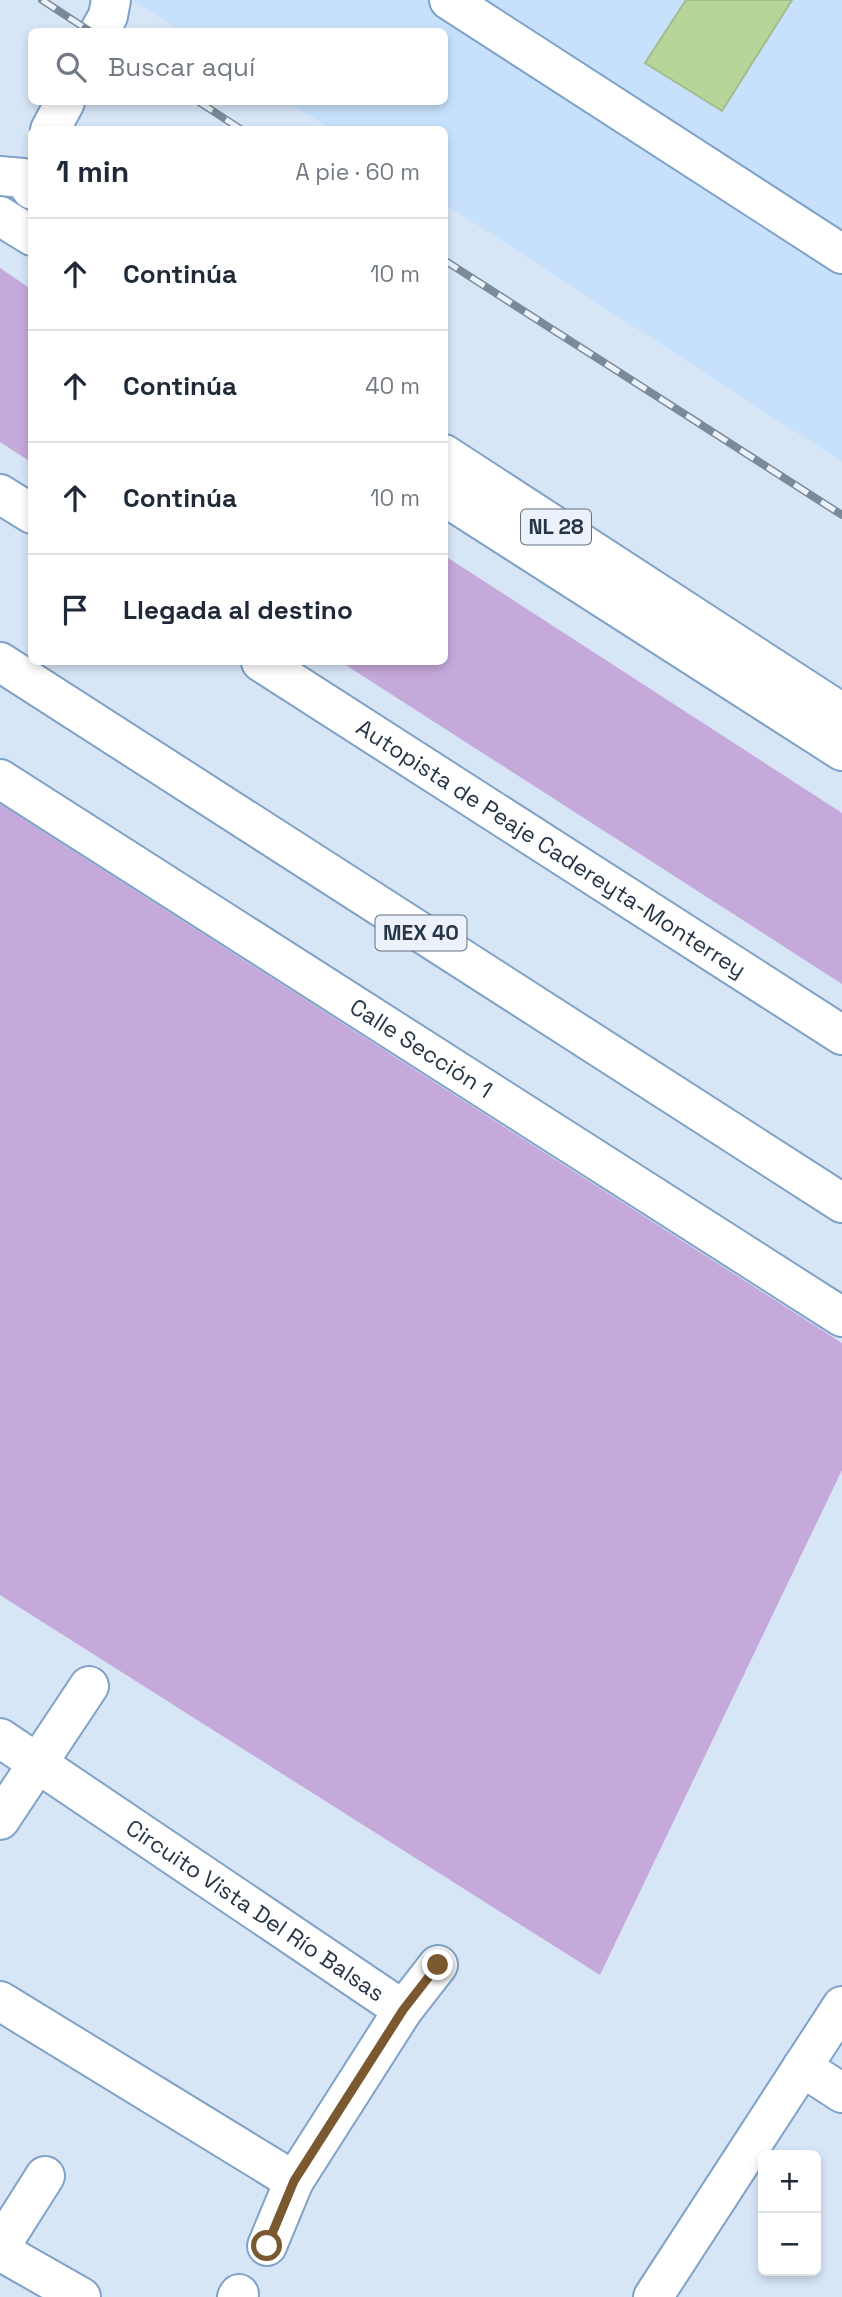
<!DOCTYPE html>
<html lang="es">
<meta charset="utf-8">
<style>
:root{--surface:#fff;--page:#f2f2f3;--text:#1f2937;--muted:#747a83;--line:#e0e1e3}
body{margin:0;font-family:"Space Grotesk",sans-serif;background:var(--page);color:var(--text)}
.controls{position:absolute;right:21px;bottom:21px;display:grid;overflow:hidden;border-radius:10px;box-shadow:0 4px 10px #0003}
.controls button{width:63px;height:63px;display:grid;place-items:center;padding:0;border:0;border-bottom:2px solid var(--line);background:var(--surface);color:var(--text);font:35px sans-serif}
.stop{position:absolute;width:21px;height:21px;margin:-16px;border:5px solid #7a5930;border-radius:50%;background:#fff}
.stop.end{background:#7a5930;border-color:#fff;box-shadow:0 2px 7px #0008}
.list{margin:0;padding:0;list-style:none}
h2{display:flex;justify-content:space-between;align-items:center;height:91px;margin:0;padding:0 28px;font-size:30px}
h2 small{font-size:23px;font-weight:400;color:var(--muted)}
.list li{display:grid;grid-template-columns:46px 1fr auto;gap:21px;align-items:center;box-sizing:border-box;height:112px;padding:0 28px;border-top:2px solid var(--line)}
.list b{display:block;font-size:26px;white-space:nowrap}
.list em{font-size:23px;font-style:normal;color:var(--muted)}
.icon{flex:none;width:38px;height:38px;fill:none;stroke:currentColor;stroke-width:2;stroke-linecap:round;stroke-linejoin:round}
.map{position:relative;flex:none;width:842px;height:2297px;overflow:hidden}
.search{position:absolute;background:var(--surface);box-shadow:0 4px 10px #0003;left:28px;top:28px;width:420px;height:77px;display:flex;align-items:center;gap:18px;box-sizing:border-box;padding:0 24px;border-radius:10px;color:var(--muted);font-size:26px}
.panel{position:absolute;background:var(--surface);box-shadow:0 4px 10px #0003;left:28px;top:126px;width:420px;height:539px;border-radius:10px}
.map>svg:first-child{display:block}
.built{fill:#c7e1fd}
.green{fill:#c6a9db}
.building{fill:#b5d599;stroke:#a3bc8d;stroke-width:2}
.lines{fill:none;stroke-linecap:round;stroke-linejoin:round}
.minor-casing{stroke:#7ea2c8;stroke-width:42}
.major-casing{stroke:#7ea2c8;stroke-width:42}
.highway-casing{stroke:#7ea2c8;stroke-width:42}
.minor{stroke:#fff;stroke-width:38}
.major{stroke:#fff;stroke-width:38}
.highway{stroke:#fff;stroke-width:38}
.rail-casing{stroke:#7b8a9b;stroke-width:8}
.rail{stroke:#ebf2fb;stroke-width:5;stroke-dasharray:16;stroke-linecap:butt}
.route{stroke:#7a5930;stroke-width:9}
.labels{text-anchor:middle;stroke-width:5;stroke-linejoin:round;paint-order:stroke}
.shield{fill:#ebf2fb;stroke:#626e7c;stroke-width:2}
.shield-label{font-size:21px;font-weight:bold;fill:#273646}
.street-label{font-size:23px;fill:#273646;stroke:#ebf2fb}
</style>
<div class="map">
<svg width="842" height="2297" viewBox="0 0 842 2297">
<rect width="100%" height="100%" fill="#d7e6f7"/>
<path class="built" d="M132 0H842V462L445 204 444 130 331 129 288 102H444V32L180 31Z"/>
<path class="green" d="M0 268 31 289V462L0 442Z
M445 556 842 813V984L341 662H444Z
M0 804 842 1343V1470L600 1975 0 1595Z"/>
<path class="building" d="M686 0H792L722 111 645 63Z"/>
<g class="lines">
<g class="minor-casing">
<g id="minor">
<path d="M449 0 842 254"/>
<path d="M99 32 108 16 111 0"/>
<path d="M50 130 65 102"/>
<path id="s1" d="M0 779 842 1317"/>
<path id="s2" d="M0 1738 403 2010 294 2181 0 2001"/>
<path d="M0 1820 89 1686"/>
<path d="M403 2010 438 1965"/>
<path d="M802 2067 842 2093"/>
<path d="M267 2246 294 2181"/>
<path d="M0 2247 45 2176"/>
<path d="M0 2251 81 2297"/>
<path d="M237 2297 239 2294"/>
<path d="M653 2297 842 2006"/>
</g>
</g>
<g class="major-casing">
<path id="major" d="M0 176 23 178 32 190
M0 216 32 236
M444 454 842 713
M444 496 842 751"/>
</g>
<g class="highway-casing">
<g id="highway">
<path d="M0 494 32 514"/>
<path d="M0 662 842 1203"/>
<path id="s3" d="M261 662 842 1035"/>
</g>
</g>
<use href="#minor" class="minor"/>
<use href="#major" class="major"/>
<use href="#highway" class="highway"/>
<g class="rail-casing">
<path id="rail" d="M42 0 91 32
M199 102 242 130
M444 260 842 515"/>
</g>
<use href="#rail" class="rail"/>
</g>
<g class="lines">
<path class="route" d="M267 2246 294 2181 403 2010 438 1965"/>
</g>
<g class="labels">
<g class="shield">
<rect x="521" y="509.5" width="70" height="35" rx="5"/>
<rect x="375.5" y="915.5" width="91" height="35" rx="5"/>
</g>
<g class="shield-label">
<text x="556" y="534">NL 28</text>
<text x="421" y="940">MEX 40</text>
</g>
<g class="street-label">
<text dy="8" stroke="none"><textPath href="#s3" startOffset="345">Autopista de Peaje Cadereyta-Monterrey</textPath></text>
<text dy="8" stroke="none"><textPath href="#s1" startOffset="500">Calle Sección 1</textPath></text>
<text dy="8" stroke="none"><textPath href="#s2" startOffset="308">Circuito Vista Del Río Balsas</textPath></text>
</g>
</g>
</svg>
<div class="controls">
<button>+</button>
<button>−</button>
</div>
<div class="stop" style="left:267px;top:2246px"></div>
<div class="stop end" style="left:438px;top:1965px"></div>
<div class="search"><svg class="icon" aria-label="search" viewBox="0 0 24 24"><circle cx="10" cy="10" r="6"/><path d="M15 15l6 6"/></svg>Buscar aquí</div>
<section class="panel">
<h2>1 min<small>A pie · 60 m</small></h2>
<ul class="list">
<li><svg class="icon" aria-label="ahead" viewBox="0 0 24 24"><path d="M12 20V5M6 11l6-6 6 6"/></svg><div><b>Continúa</b></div><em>10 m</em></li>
<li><svg class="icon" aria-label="ahead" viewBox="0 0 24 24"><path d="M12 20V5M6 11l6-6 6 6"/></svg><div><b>Continúa</b></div><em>40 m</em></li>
<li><svg class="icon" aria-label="ahead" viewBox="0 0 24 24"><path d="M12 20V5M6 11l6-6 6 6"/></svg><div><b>Continúa</b></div><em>10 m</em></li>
<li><svg class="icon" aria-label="arrive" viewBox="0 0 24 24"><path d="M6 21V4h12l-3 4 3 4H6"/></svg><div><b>Llegada al destino</b></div></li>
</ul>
</section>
</div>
